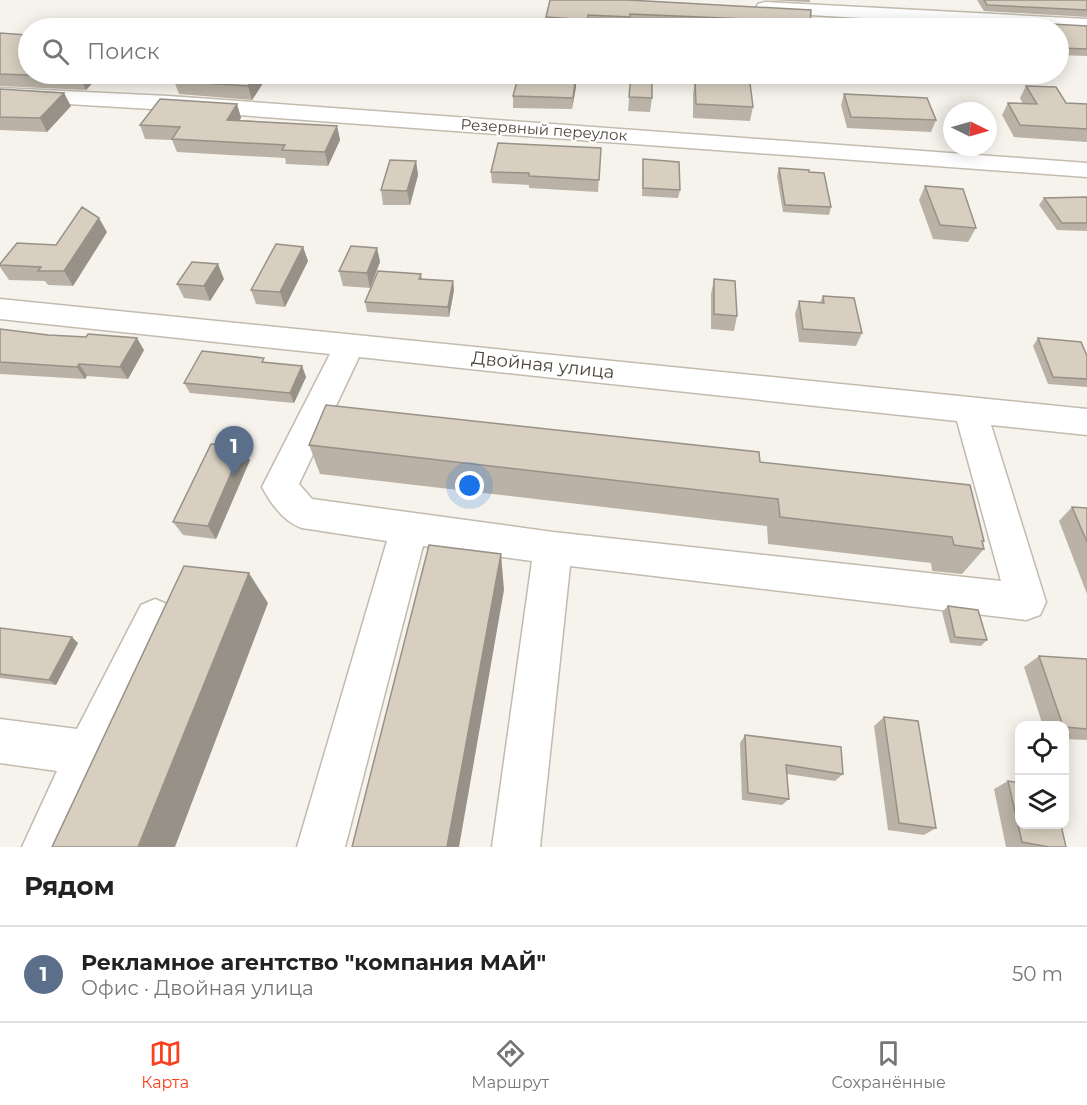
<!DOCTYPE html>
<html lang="ru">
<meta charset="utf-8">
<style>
:root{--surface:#fff;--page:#f2f2f2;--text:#222;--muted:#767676;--line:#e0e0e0;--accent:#fc3f1d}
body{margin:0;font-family:Montserrat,sans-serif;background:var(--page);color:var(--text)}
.controls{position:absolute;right:18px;bottom:18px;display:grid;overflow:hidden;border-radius:12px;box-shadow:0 3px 15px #0003}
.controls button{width:54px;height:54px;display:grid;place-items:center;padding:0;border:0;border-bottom:2px solid var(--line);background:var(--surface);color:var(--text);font:30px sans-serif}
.compass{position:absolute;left:943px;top:102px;width:54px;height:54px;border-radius:50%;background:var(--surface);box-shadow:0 3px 15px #0003;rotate:95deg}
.you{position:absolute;left:470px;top:486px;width:21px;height:21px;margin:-15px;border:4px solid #fff;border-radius:50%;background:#1a73e8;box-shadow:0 0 0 9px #1a73e833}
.badge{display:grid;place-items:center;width:39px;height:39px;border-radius:50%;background:var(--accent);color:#fff;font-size:20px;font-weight:700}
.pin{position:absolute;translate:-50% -50px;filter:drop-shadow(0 2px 3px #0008)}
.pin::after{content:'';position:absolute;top:32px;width:21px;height:18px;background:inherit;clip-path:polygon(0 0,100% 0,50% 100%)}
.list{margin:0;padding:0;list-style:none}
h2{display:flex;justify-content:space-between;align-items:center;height:78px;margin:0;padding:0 24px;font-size:26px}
h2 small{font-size:20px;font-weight:400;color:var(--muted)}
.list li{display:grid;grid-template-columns:39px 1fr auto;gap:18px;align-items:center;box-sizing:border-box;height:96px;padding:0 24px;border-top:2px solid var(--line)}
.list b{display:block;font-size:22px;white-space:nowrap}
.list p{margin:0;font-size:20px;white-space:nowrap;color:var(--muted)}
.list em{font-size:20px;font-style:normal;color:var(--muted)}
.icon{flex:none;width:33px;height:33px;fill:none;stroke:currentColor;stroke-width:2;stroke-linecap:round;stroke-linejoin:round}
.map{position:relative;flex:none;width:1087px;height:847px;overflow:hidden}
.search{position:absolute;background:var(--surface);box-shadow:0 3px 15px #0003;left:18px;right:18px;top:18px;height:66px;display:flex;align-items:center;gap:15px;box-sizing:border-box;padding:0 21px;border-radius:33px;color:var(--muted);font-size:22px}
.sheet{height:174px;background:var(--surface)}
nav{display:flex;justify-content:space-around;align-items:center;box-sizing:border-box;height:84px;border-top:2px solid var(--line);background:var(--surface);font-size:16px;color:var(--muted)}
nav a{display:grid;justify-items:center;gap:3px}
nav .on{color:var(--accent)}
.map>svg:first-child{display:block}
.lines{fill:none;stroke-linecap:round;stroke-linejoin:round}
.minor-casing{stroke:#c2bbae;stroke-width:3}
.minor{fill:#fff;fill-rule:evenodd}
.wall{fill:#bab2a6}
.shaded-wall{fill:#979187}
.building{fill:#d8cfc1;stroke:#979187;stroke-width:1.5}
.labels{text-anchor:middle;stroke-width:4.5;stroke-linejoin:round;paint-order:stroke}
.far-street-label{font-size:15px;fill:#4b4439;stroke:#fff}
.street-label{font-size:18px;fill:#4b4439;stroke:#fff}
</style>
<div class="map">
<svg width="1087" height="847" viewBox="0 0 1087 847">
<rect width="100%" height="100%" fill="#f6f3ec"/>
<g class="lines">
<g class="minor-casing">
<path id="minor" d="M765 2 1087 19V31L758 12 756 8 758 4Z
M0 88 169 96 1087 163V177L169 110 0 100Z
M0 299 1087 409V435L991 425 1046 602 1040 615 1026 620 570 566 540 847H492L532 561 423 546 345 847H297L387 541 302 528C284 522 271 504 262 487L330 354 0 319ZM359 357 957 421 1001 581 553 532 312 499 299 484Z
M155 599 169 605 175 618 70 847H22L57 771 0 763V719L77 729 141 605Z"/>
</g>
<use href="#minor" class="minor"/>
</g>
<path class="wall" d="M628 0 810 25 809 28H769L629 22V25L588 23 587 28 546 25V17Z
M765 0H810V2Z
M977 0H1087V17L984 11Z
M997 21 1087 26V56L1059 55V28H994Z
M0 33 28 35V74H101L86 90 0 86Z
M269 74 252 100 179 94 174 81Z
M631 74 652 98 650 112 628 111Z
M576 75V87L572 109 513 108V96Z
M695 81 753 107 750 121 693 118V94Z
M1026 86 1066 103 1087 104V142L1014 137 1002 115 1008 103 1023 104 1020 98Z
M0 89 71 106 47 132 0 130Z
M844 94 936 120 931 132 847 128 841 105Z
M237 104 241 118 239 120 337 126 340 140 328 166 286 164 285 158 177 152 172 140 145 139 140 125Z
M601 148 598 192 529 188V185L492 183 491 172Z
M643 159 680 190 678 198 642 196Z
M416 161 418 175 410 205H383L381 190Z
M779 168 809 172 831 207 829 215 783 212 777 176Z
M925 186 976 228 968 242 933 239 919 200Z
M1087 197V231L1057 230 1039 205 1044 198Z
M107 232 73 286 48 285 45 281 9 280 0 267V264L56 245Z
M303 247 308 261 285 307 256 304 251 290Z
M377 248 380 262 370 288 343 286 339 271Z
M421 274 422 279 453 281 454 290 449 317 367 312 365 302Z
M224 279 210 301 184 298 177 284Z
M714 279 737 316 734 331 711 329V294Z
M823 296 862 333 856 346 799 342 795 314 799 301 820 302Z
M0 329 144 350 128 379 87 376 85 379 0 374Z
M1038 338 1087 356V387L1048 384 1033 346Z
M266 363 302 366 306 377 294 403 190 393 184 383Z
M309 445 760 462 984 541 983 543 984 549 962 574 932 571 931 563 768 544 767 526 320 474Z
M250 460 216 539 183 535 173 522Z
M1072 507 1087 508V594L1059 521Z
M948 606 987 640 981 646 950 643 942 612Z
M0 628 78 643 56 685 0 678Z
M1039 656 1087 659V740L1065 739V726H1043L1024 667Z
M884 717 936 828 924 835 888 830 874 726Z
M745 735 843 774 835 781 787 774 789 799 782 805 742 800 740 743Z
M1008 781 1066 847H1006L994 789Z"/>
<path class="shaded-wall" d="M28 35V53L20 42Z
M82 74H101L86 90 80 77Z
M256 74H269L252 100 248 86Z
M576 75V87L572 109 573 98Z
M64 93 71 106 47 132 40 118Z
M237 104 241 118 231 133 227 120Z
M337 126 340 140 328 166 325 152Z
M416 161 418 175 410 205 407 191Z
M99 218 107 232 73 286 64 271Z
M303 247 308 261 285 307 280 292Z
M377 248 380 262 370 288 367 273Z
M218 264 224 279 210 301 204 286Z
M453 281 454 290 449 317 448 307Z
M137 338 144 350 128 379 120 367Z
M79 364 87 376 85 379 77 367Z
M302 366 306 377 294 403 290 393Z
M243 446 250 460 216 539 208 526Z
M501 554 504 590 459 847H447Z
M249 573 268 603 175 847H138Z
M72 637 78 643 56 685 49 680Z"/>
<path class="building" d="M550 0H628L811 10 810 25 772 23 771 20 630 14V17L588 15V20L546 17Z
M984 0H1087V10L987 5Z
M997 21 1087 26V49L1059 48V28H1001Z
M0 33 28 35 20 42H28V74H82L80 77 0 74Z
M179 74H256L248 86 174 81Z
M519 74 576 75 573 98 513 96Z
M631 74H652V98L629 97Z
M695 81 750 83 753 107 696 104Z
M1026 86 1056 87 1066 103 1087 104V129L1020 125 1008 103 1037 104Z
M0 89 64 93 40 118 0 117Z
M844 94 927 98 936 120 851 117Z
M160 99 237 104 227 120 337 126 325 152 282 150 285 145 172 139 180 127 140 125Z
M498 143 601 148 599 180 529 176V173L491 172Z
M643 159 679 162 680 190 643 188Z
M390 160 416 161 407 191 381 190Z
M779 168 809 170V172L824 173 831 207 785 205Z
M925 186 963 189 976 228 940 225Z
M1087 197V223H1062L1044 198Z
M82 207 99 218 64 271H38L41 267 0 265V264L17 243 56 245Z
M276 244 303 247 280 292 251 290Z
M351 246 377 248 367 273 339 271Z
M192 262 218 264 204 286 177 284Z
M378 271 421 274 419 279 453 281 448 307 365 302Z
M714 279 735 281 737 316 714 314Z
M823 296 854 298 862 333 803 329 799 301 824 303Z
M0 329 48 335 86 337 88 334 137 338 120 367 79 364 77 367 0 362Z
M1038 338 1081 342 1087 356V379L1053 377Z
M202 351 264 358 262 362 302 366 290 393 184 383Z
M326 405 759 452 760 462 970 485 984 541H982L984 549 954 545 952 537 780 517 778 499 309 445Z
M211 444 243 446 208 526 173 522Z
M1072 507 1087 508V542Z
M429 545 501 554 447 847H352Z
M184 566 249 573 138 847H52Z
M948 606 978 610 987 640 955 637Z
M0 628 72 637 49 680 0 674Z
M1039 656 1087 659V729L1065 727V726H1063Z
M884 717 918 721 936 828 899 823Z
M745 735 841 747 843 774 786 765 789 799 748 793Z
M1008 781 1020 783V825H1061L1066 847H1049L1022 842Z"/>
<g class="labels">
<g class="far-street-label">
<text transform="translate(544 130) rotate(4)" y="5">Резервный переулок</text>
</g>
<g class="street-label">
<text transform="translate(543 365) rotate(6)" y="6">Двойная улица</text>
</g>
</g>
</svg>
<div class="controls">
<button><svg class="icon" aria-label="locate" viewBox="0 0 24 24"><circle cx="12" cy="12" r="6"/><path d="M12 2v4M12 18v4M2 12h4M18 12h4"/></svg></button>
<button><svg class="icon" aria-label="layers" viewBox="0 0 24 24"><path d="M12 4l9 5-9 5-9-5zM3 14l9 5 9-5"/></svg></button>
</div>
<svg class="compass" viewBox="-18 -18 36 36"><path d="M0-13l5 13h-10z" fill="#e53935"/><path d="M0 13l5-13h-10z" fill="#767676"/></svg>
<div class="you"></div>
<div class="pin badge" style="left:234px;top:476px;background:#5c6f8a">1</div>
<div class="search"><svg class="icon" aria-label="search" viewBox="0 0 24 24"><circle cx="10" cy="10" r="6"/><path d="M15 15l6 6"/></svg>Поиск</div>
</div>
<section class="sheet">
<h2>Рядом<small></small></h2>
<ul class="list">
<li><span class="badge" style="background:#5c6f8a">1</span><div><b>Рекламное агентство &quot;компания МАЙ&quot;</b><p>Офис · Двойная улица</p></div><em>50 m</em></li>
</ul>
</section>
<nav>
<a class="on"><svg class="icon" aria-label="map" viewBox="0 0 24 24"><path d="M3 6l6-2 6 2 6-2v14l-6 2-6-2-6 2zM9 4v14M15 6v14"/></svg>Карта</a>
<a><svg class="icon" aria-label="directions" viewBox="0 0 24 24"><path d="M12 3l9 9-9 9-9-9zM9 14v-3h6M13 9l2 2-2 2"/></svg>Маршрут</a>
<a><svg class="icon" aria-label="saved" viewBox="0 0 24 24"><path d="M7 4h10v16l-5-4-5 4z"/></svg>Сохранённые</a>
</nav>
